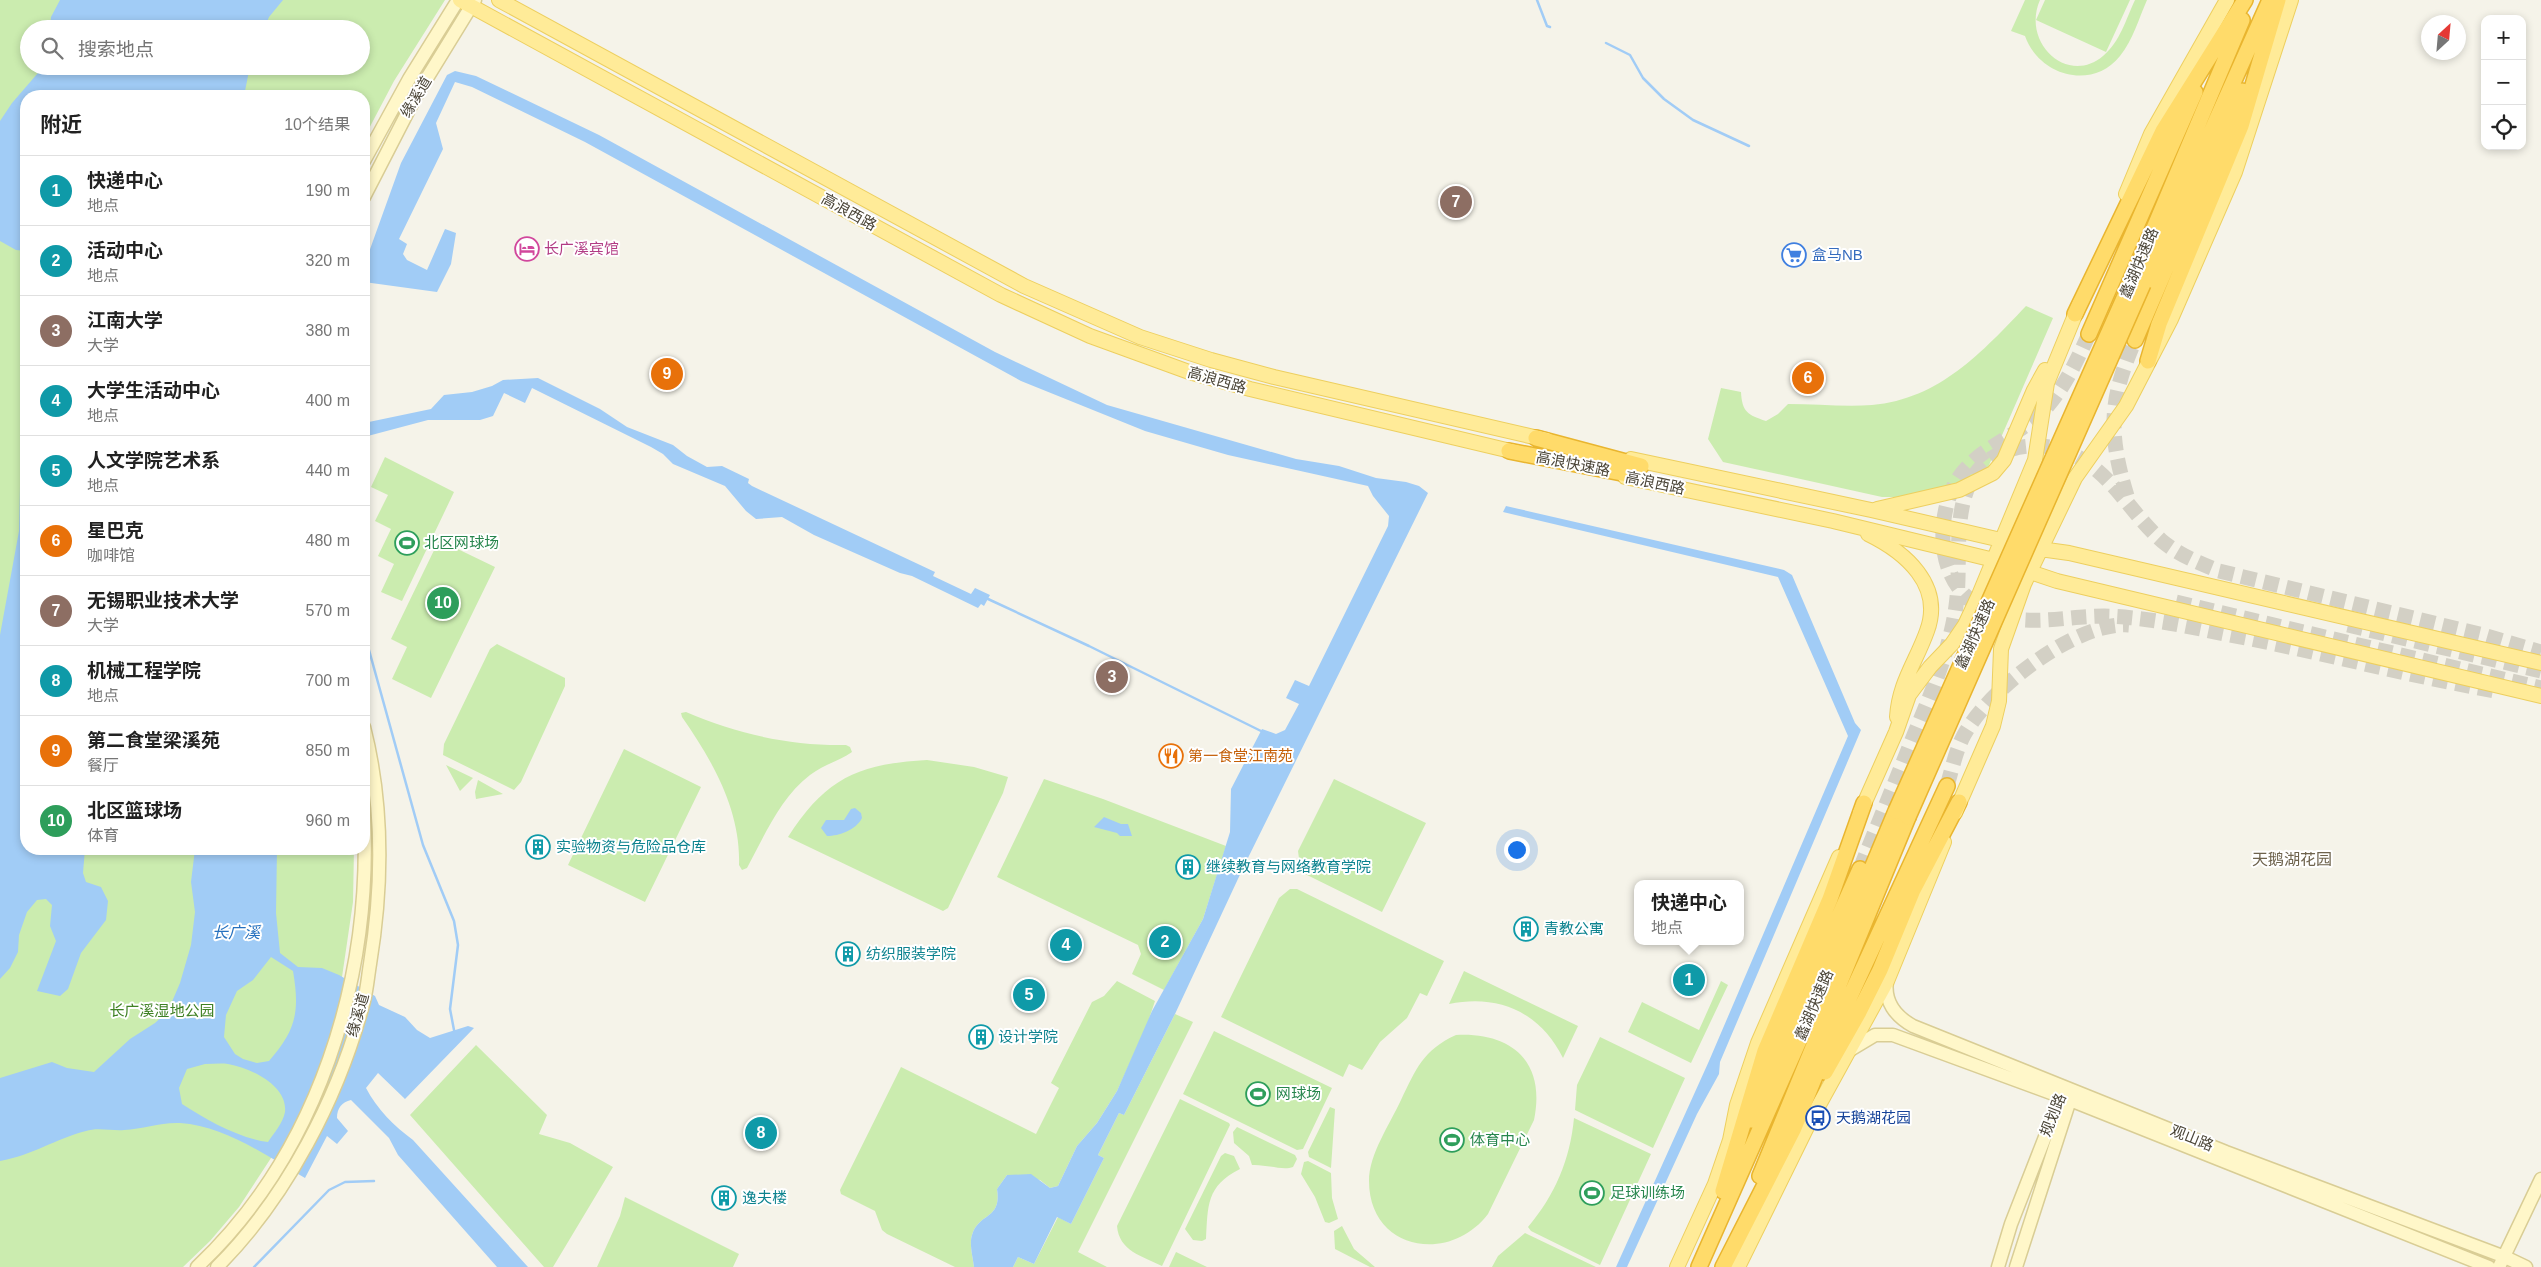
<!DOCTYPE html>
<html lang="zh">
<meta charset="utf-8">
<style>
:root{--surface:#fff;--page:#f6f6f6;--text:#222;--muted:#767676;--line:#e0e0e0;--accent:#0b8043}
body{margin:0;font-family:Arial,"Noto Sans SC",sans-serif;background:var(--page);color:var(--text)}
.controls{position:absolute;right:15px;top:15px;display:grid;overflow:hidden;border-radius:10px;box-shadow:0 2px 8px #0003}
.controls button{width:45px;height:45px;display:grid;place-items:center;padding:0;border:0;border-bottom:1px solid var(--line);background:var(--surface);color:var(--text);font:25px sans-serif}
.compass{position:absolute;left:2421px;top:15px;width:45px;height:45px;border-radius:50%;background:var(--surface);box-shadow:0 2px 8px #0003;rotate:26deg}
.you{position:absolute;left:1516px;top:849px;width:18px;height:18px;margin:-12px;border:4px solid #fff;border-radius:50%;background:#1a73e8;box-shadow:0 0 0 8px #1a73e833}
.badge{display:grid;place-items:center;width:32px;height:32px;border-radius:50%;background:var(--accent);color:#fff;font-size:16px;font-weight:700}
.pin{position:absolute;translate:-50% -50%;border:2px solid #fff;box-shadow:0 1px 5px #0006}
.popup{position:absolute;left:1634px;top:880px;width:110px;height:65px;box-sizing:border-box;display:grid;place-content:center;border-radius:10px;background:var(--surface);filter:drop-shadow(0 1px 4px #0005);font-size:16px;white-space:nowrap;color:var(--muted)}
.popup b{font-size:19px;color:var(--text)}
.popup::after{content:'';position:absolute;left:50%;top:100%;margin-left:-10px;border:10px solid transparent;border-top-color:var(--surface)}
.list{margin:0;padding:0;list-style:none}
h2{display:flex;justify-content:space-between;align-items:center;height:65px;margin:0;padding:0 20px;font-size:21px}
h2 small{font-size:16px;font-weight:400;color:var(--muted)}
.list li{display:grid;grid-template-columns:32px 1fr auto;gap:15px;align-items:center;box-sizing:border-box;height:70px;padding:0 20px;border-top:1px solid var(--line)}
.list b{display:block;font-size:19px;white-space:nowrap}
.list p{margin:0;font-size:16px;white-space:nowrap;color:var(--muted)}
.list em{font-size:16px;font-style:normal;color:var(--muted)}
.icon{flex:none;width:28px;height:28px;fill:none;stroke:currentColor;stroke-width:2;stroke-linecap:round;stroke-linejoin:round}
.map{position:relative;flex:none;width:2541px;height:1267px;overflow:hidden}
.search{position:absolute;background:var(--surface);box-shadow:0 2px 8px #0003;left:20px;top:20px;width:350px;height:55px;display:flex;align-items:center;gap:12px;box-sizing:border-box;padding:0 18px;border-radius:28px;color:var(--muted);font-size:19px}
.panel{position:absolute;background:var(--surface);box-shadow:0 2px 8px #0003;left:20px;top:90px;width:350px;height:765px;border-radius:20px}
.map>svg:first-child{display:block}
.green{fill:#cbecaf;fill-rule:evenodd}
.water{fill:#a1ccf6;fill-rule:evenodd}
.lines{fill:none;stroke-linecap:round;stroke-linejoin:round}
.stream{stroke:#a1ccf6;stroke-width:2.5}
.highway-tunnel{stroke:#d3d0c5;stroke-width:15;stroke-dasharray:15 8;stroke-linecap:butt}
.secondary-casing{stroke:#d9cd95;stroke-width:15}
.primary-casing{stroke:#edcf5f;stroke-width:16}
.highway-casing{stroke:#e9b52f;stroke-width:18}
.secondary{stroke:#fff7c9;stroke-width:12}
.primary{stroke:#ffeb98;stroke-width:14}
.highway{stroke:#ffdb6a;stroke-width:15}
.highway-bridge-casing{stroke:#e9b52f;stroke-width:18;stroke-linecap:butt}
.highway-bridge{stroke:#ffdb6a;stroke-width:15}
.labels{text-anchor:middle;stroke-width:4;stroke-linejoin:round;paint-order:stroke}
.street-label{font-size:15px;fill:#4a4436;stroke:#fff}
.hotel-label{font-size:15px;fill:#b23c85;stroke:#fff;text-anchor:start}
.shop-label{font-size:15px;fill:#366cbe;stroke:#fff;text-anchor:start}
.leisure-label{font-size:15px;fill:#27864d;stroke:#fff;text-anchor:start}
.food-label{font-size:15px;fill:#c56008;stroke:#fff;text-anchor:start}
.culture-label{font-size:15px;fill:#0d838f;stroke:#fff;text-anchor:start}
.park-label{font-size:15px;fill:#3f8124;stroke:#fff}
.transit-label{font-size:15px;fill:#164399;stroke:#fff;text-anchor:start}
.neighbourhood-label{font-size:16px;fill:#6e634d;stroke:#fff}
.water-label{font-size:16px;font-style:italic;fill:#2671bf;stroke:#fff}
</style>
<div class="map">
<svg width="2541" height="1267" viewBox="0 0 2541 1267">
<rect width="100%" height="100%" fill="#f5f3e9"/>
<path class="green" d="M0 0H445L394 81 364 138V96H26V849H354L353 902 342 977 271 1158 239 1207 210 1241 183 1267H0ZM29 29H361V66H29Z
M2025 0H2040C2021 43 2068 86 2103 56 2120 42 2126 19 2135 0H2147C2139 18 2133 40 2120 56 2092 91 2039 76 2025 36L2011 31Z
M2045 0H2130L2106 52 2036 20Z
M2026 306 2053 318 1986 472 1964 484 1916 497H1882L1723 462 1708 439 1721 388 1741 392C1742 412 1748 415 1766 421L1778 414 1788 404C1816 404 1845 407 1872 405 1940 399 1982 352 2026 306Z
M385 457 454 492 402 601 381 592 394 564 378 556 391 529 375 521 388 495 371 487Z
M439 540 495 567 431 698 392 679 407 647 391 639Z
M497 644 565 678V686L521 782 514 790 443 755 444 744 490 649Z
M686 712C737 734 790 746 846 745L850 747 852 752C839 761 823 765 810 775 780 798 765 835 747 868L742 870 739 865C741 810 712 760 682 717L681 713Z
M624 749 701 787 645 902 568 865Z
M927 760 974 767 1008 777 1003 793 948 908 943 911 788 837C826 778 858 764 927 760Z
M446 765 473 778 460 791Z
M1044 779 1103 799 1226 846 1203 919 1164 990 1132 974 1141 954 1138 945 997 877Z
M1334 779 1426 823 1382 912 1305 874 1300 866 1298 851Z
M478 780 503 794 476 799 475 792Z
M1290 889H1297L1444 961 1427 996 1420 993 1407 1018 1380 1042 1362 1070 1349 1064 1343 1077 1221 1017 1279 898Z
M1464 971 1578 1026 1563 1058C1540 1012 1499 994 1449 1004Z
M1117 981 1155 1001 1146 1028 1117 1091 1097 1123 1077 1146 1058 1186 1050 1188 1040 1180 1007 1175 997 1189C1002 1220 979 1212 972 1235 969 1244 973 1258 974 1267H955L887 1234 882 1230 875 1211 841 1194 840 1190 901 1067 1036 1134 1059 1088 1051 1083 1092 1002 1104 996Z
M1721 981 1728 985 1691 1063 1628 1032 1642 1002 1699 1030Z
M1175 1014 1193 1022 1078 1252 1107 1267H1013L1018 1257 1034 1264 1058 1217 1071 1224 1104 1158 1098 1155 1119 1113 1124 1115Z
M1214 1031 1332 1088 1303 1149 1297 1150 1183 1094Z
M1456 1035C1512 1032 1546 1062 1534 1120L1488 1214C1449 1265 1369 1250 1369 1181 1369 1154 1390 1124 1401 1100 1416 1069 1423 1050 1456 1035Z
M1600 1037 1685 1078 1653 1148 1575 1110 1577 1085Z
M476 1045 547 1115 539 1134 570 1143 613 1167 553 1267H544L410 1115Z
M1180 1099 1229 1123 1230 1125 1162 1266C1142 1256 1119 1251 1117 1226Z
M1330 1107 1335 1109 1331 1168 1309 1157 1308 1152Z
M1574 1118 1651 1154 1600 1265 1531 1231 1528 1227C1555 1195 1570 1160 1574 1118Z
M1237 1127 1295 1155 1297 1159 1293 1167C1283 1171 1265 1164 1252 1165L1249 1156 1234 1143 1233 1132Z
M1225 1153 1234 1156 1240 1169C1206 1186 1208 1206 1206 1239L1202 1241 1193 1240 1185 1229 1221 1156Z
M1308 1161 1331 1173 1332 1198 1338 1219 1329 1223 1325 1222 1315 1197 1301 1174 1304 1162Z
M625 1197 739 1254 733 1267H597L620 1216Z
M1342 1226 1354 1249 1375 1267H1370L1335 1249 1334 1231Z
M1525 1233 1527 1234 1596 1267H1492L1498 1256Z
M1176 1252 1207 1267H1169Z"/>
<path class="water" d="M60 0H283L269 17 264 29H50L51 17Z
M44 66H250L244 96H26V251L16 250 0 241V121L12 103Z
M455 71 476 76 599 135 995 352 1107 405 1296 459 1339 466 1376 478 1406 482 1419 486 1428 493 1244 866 1175 1014 1124 1115 1119 1113 1098 1155 1104 1158 1071 1224 1057 1217 1034 1264 1018 1257 1013 1267H974C973 1258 969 1244 972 1235 979 1212 1002 1220 997 1189L1007 1175 1031 1174 1050 1188 1058 1186 1077 1146 1097 1123 1117 1091 1152 1011 1203 919 1230 832 1231 789 1262 729 1276 734 1285 730 1299 704 1286 698 1295 680 1309 686 1388 526 1389 516 1373 496 1368 486 1228 455 1145 431 1021 381 585 142 472 87 455 82 436 123 443 149 399 239 407 244 403 254 407 260 427 270 445 229 456 233 451 264 437 292 364 282V266L401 163 447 75Z
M26 376V849H85L83 873 86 882 101 887 108 901 106 920 81 953 68 989 60 996 37 991 56 941 50 926 52 905 46 899 37 900 27 912 19 935 18 952 10 968 0 979V635L19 531 22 398Z
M538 378 600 409 627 427 673 445 687 456 707 467 722 466 749 479 748 483 752 486 935 572 933 576 971 594 975 588 990 595 984 606 981 604 978 608 912 576 900 573 814 535 782 517 756 519 746 511 725 486 673 464 663 454 651 447 532 388 525 403 504 393 493 416 480 420H428L364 437V423L431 409 444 395 472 392 492 386 503 380Z
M1506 506 1784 570 1792 575 1855 723 1861 730 1720 1062 1719 1074 1697 1114 1627 1267H1616L1709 1061 1848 736 1778 577 1503 512Z
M855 808 861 813 862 818C856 830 839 836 827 836L821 828 826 820H844L851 809Z
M1104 817 1121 824H1128L1132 836H1120L1117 833 1094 827Z
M195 849H277L276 913 280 953 298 967 322 968 339 975 375 996 379 1005 405 1017 417 1030 430 1038 468 1026 474 1028 405 1099 378 1073 366 1088C377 1109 394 1126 413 1140L528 1267H497L398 1155 389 1138 351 1100C342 1102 337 1108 337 1118L348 1131 337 1144 327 1136 305 1178C267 1156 225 1126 180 1123 161 1122 143 1129 124 1130 112 1131 97 1127 86 1131 55 1139 33 1155 0 1161V1078L52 1062 67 1068 94 1072 130 1039 155 1023 168 1011 180 983 191 945 195 912 191 882ZM271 957 293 971C300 1012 296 1030 269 1061L257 1063 243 1059 235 1054 224 1037 226 1015 237 991 253 980ZM205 1064C213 1064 221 1063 228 1064 251 1068 288 1086 285 1112 283 1123 274 1133 268 1142 238 1138 207 1120 182 1104L179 1088 187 1069Z"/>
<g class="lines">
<path class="stream" d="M1537 0 1547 26 1550 27
M1606 43 1630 55 1643 78 1664 99 1693 120 1749 146
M988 599 1089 646 1261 731
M364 632 423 845 454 921 458 945 450 1009 454 1030
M254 1267 329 1190 345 1182 374 1181"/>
<path class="highway-tunnel" d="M2089 334C2077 360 2065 387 2045 409 2010 445 1962 449 1947 504 1937 541 1944 586 1980 607 2019 630 2062 616 2104 616 2145 617 2186 626 2225 634 2316 651 2405 675 2495 691
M2127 496C2108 433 2109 400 2135 340
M2176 602 2541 688
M2348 625 2541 671
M1947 786C1952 769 1956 750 1964 735 1988 690 2076 621 2129 625
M1860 869C1878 824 1896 780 1914 735 1931 694 1950 650 1956 606 1962 564 1951 507 1976 473 1994 448 2031 441 2059 449 2109 465 2126 509 2162 541 2179 555 2199 563 2219 571L2483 635 2541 652"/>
<g class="secondary-casing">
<path id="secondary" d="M364 161 409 79 458 0
M364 197 416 96 475 0
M1887 981C1884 1001 1895 1016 1913 1026L2226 1152 2505 1257 2526 1267
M1850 1050 1875 1035H1893L2070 1100 2489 1267
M197 1267C318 1153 372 979 364 815
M217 1267C287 1197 339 1097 364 1001 367 989 368 976 370 964 383 885 384 806 364 727
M1998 1267 2011 1224 2063 1091
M2016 1267 2070 1100 2068 1093
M2499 1267 2541 1179"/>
</g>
<g class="primary-casing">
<path id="primary" d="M460 0 1001 295 1090 336 1189 372 1250 389 1519 453
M499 0 1024 286 1140 337 1211 360 1274 377 1547 440
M2126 194 2151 134 2227 0
M1631 459 1871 510 2040 549 2069 553 2541 663
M1625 477 1833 521 1994 560 2057 581 2541 696
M1877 509 1959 490 1993 473 2004 460 2034 390 2045 370
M1868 534C1905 552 1944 585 1927 631 1916 662 1899 683 1897 717
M1860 813 1896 732 1909 695 1930 667 1952 644 1965 625 1979 595 2035 460 2047 383 2080 303
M1955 813 1993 726 1999 701 2001 649 2024 584 2075 478 2126 406 2171 319 2235 172 2291 0
M1677 1267 1715 1184 1730 1140 1737 1105 1758 1043 1839 857
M1738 1267 1808 1125 1887 981 1944 842"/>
</g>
<g class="highway-casing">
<path id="highway" d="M2133 278 2242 20
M2143 284 2270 0
M2075 314 2163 131 2245 0
M2089 334 2195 92
M2135 340 2242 91
M2148 361 2159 324 2241 126 2278 0
M1536 438 1641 466
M1509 451 1637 476
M1825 1072 1859 1012 1880 970 1913 890 1959 802
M1752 1120 1778 1053 1860 869
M1760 1176 1908 817
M1723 1191 1765 1051 1830 899 1864 803
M1699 1267 1813 1009 1896 811
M1723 1267 1794 1128 1829 1042 1947 786"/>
</g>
<use href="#secondary" class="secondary"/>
<use href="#primary" class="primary"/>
<use href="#highway" class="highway"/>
<g class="highway-bridge-casing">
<path id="highway-bridge" d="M1896 811 2133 278
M1908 817 2143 284"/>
</g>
<use href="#highway-bridge" class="highway-bridge"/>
</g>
<defs>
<g id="hotel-ring" transform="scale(1.25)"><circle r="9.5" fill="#fff" stroke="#d1479c" stroke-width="1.5"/><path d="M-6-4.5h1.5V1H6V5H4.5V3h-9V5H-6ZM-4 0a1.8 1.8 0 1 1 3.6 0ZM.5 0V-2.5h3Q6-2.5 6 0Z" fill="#d1479c"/></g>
<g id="supermarket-ring" transform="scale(1.25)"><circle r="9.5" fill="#fff" stroke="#3f7fe0" stroke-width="1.5"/><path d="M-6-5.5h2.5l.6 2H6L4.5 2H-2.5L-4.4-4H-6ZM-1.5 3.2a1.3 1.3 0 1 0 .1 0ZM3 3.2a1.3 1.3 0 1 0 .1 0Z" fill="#3f7fe0"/></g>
<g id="stadium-ring" transform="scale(1.25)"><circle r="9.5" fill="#fff" stroke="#2e9e5b" stroke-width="1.5"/><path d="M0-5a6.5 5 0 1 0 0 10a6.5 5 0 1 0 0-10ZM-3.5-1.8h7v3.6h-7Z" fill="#2e9e5b"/></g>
<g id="restaurant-ring" transform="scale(1.25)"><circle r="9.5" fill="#fff" stroke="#e8710a" stroke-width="1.5"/><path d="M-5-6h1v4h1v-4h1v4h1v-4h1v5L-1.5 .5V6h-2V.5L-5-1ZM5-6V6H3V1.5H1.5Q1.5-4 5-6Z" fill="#e8710a"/></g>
<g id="building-ring" transform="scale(1.25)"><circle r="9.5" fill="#fff" stroke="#0f9aa8" stroke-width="1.5"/><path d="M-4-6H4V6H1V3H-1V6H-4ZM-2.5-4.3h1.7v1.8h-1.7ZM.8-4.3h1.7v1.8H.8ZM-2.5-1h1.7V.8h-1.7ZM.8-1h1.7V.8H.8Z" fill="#0f9aa8"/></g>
<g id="bus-ring" transform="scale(1.25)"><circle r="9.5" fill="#fff" stroke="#1a4fb4" stroke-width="1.5"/><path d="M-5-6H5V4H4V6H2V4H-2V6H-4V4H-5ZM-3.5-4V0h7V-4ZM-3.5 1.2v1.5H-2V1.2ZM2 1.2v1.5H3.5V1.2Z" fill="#1a4fb4"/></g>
</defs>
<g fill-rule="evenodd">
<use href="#hotel-ring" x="527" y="249"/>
<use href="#supermarket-ring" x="1794" y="255"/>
<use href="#stadium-ring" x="407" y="543"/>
<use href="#restaurant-ring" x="1171" y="756"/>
<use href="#building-ring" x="538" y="847"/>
<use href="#building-ring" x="1188" y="867"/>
<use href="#building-ring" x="1526" y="929"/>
<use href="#building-ring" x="848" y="954"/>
<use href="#building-ring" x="981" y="1037"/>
<use href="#stadium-ring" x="1258" y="1094"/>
<use href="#bus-ring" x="1818" y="1118"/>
<use href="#stadium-ring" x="1452" y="1140"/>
<use href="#stadium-ring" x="1592" y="1193"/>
<use href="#building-ring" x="724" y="1198"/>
</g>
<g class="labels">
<g class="street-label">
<text transform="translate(416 97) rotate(-59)" y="5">缘溪道</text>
<text transform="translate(849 212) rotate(29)" y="5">高浪西路</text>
<text transform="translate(2139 263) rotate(-67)" y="5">蠡湖快速路</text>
<text transform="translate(1217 380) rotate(16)" y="5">高浪西路</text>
<text transform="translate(1573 464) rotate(11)" y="5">高浪快速路</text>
<text transform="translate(1655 483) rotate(12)" y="5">高浪西路</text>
<text transform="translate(1975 634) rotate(-66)" y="5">蠡湖快速路</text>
<text transform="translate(1814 1005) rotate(-67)" y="5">蠡湖快速路</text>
<text transform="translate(358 1015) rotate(-74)" y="5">缘溪道</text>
<text transform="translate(2053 1115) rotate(-68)" y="5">规划路</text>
<text transform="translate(2192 1138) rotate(22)" y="5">观山路</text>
</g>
<g class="hotel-label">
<text x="544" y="254">长广溪宾馆</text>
</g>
<g class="shop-label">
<text x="1812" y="260">盒马NB</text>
</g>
<g class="leisure-label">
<text x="424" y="548">北区网球场</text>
<text x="1276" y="1099">网球场</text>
<text x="1470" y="1145">体育中心</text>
<text x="1610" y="1198">足球训练场</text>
</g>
<g class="food-label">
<text x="1188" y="761">第一食堂江南苑</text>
</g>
<g class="culture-label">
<text x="556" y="852">实验物资与危险品仓库</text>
<text x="1206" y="872">继续教育与网络教育学院</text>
<text x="1544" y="934">青教公寓</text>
<text x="866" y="959">纺织服装学院</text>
<text x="998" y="1042">设计学院</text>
<text x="742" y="1203">逸夫楼</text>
</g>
<g class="park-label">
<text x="162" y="1016">长广溪湿地公园</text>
</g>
<g class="transit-label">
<text x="1836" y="1123">天鹅湖花园</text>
</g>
<g class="neighbourhood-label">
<text x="2292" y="865">天鹅湖花园</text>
</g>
<g class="water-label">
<text x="236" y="938">长广溪</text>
</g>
</g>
</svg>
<div class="controls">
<button>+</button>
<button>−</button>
<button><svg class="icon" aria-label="locate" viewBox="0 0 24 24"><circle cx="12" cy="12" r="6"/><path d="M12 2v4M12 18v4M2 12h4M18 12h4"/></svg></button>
</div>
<svg class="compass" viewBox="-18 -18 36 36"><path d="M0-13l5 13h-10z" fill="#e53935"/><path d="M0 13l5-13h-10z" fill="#767676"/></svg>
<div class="you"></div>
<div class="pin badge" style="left:1689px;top:980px;background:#0f9aa8">1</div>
<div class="popup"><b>快递中心</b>地点</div>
<div class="pin badge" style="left:1165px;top:942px;background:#0f9aa8">2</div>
<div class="pin badge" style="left:1112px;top:677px;background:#8d6e63">3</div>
<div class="pin badge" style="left:1066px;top:945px;background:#0f9aa8">4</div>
<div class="pin badge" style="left:1029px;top:995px;background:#0f9aa8">5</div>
<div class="pin badge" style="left:1808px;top:378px;background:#e8710a">6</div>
<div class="pin badge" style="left:1456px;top:202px;background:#8d6e63">7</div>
<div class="pin badge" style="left:761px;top:1133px;background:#0f9aa8">8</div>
<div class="pin badge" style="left:667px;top:374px;background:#e8710a">9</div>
<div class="pin badge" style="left:443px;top:603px;background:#2e9e5b">10</div>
<div class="search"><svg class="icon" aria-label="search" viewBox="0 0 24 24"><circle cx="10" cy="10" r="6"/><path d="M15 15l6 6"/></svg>搜索地点</div>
<section class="panel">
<h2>附近<small>10个结果</small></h2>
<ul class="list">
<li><span class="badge" style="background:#0f9aa8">1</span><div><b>快递中心</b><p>地点</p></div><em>190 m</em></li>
<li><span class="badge" style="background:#0f9aa8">2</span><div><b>活动中心</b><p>地点</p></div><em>320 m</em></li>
<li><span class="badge" style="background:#8d6e63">3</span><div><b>江南大学</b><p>大学</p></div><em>380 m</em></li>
<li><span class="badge" style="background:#0f9aa8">4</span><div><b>大学生活动中心</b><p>地点</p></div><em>400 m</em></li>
<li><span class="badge" style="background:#0f9aa8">5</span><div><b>人文学院艺术系</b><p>地点</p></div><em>440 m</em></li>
<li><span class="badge" style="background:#e8710a">6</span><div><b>星巴克</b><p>咖啡馆</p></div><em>480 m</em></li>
<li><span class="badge" style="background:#8d6e63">7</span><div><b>无锡职业技术大学</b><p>大学</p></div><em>570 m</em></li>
<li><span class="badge" style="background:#0f9aa8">8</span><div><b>机械工程学院</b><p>地点</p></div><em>700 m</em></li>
<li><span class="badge" style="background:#e8710a">9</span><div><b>第二食堂梁溪苑</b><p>餐厅</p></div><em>850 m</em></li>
<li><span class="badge" style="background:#2e9e5b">10</span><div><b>北区篮球场</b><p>体育</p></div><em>960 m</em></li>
</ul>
</section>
</div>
